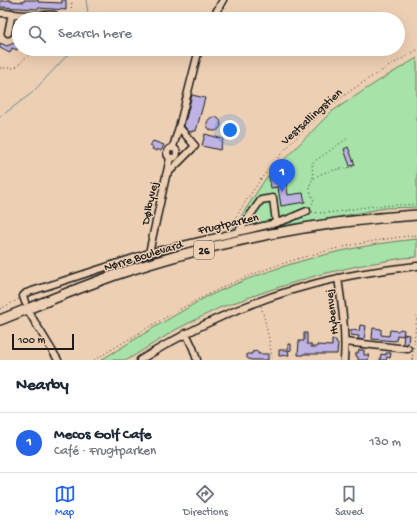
<!DOCTYPE html>
<meta charset="utf-8">
<style>
:root{--surface:#fff;--page:#f2f2f3;--text:#1f2937;--muted:#747a83;--line:#e0e1e3;--accent:#2563eb}
body{margin:0;font-family:"Gochi Hand",sans-serif;background:var(--page);color:var(--text)}
.scale{position:absolute;left:12px;bottom:10px;width:62px;box-sizing:border-box;padding-left:4px;border:2px solid #1c1c1c;border-top:0;font-size:11px;line-height:14px;white-space:nowrap;color:#1c1c1c;-webkit-text-stroke:3px #edd0b4;paint-order:stroke}
.you{position:absolute;left:230px;top:130px;width:14px;height:14px;margin:-10px;border:3px solid #fff;border-radius:50%;background:#1a73e8;box-shadow:0 0 0 6px #1a73e833}
.badge{display:grid;place-items:center;width:26px;height:26px;border-radius:50%;background:var(--accent);color:#fff;font-size:13px;font-weight:700}
.pin{position:absolute;translate:-50% -33px;filter:drop-shadow(0 1px 2px #0008)}
.pin::after{content:'';position:absolute;top:21px;width:14px;height:12px;background:inherit;clip-path:polygon(0 0,100% 0,50% 100%)}
.list{margin:0;padding:0;list-style:none}
h2{display:flex;justify-content:space-between;align-items:center;height:52px;margin:0;padding:0 16px;font-size:17px}
h2 small{font-size:13px;font-weight:400;color:var(--muted)}
.list li{display:grid;grid-template-columns:26px 1fr auto;gap:12px;align-items:center;box-sizing:border-box;height:60px;padding:0 16px;border-top:1px solid var(--line)}
.list b{display:block;font-size:15px;white-space:nowrap}
.list p{margin:0;font-size:13px;white-space:nowrap;color:var(--muted)}
.list em{font-size:13px;font-style:normal;color:var(--muted)}
.icon{flex:none;width:22px;height:22px;fill:none;stroke:currentColor;stroke-width:2;stroke-linecap:round;stroke-linejoin:round}
.map{position:relative;flex:none;width:417px;height:360px;overflow:hidden}
.search{position:absolute;background:var(--surface);box-shadow:0 4px 16px #0002;left:12px;right:12px;top:12px;height:44px;display:flex;align-items:center;gap:10px;box-sizing:border-box;padding:0 14px;border-radius:22px;color:var(--muted);font-size:15px}
.sheet{height:112px;background:var(--surface)}
nav{display:flex;justify-content:space-around;align-items:center;box-sizing:border-box;height:56px;border-top:1px solid var(--line);background:var(--surface);font-size:11px;color:var(--muted)}
nav a{display:grid;justify-items:center;gap:2px}
nav .on{color:var(--accent)}
.map>svg:first-child{display:block}
.green{fill:#a7e2a8;stroke:#627f62}
.lines{fill:none;stroke-linecap:round;stroke-linejoin:round}
.stream{stroke:#608f99;stroke-width:1}
.building{fill:#bfb3e4;stroke:#1c1c1c}
.minor-casing{stroke:#1c1c1c;stroke-width:9}
.highway-casing{stroke:#1c1c1c;stroke-width:12}
.path{stroke:#1c1c1c;stroke-width:1;stroke-dasharray:1 3;stroke-linecap:butt}
.minor{stroke:#edd0b4;stroke-width:6}
.highway{stroke:#edd0b4;stroke-width:9}
.labels{text-anchor:middle;stroke-width:3;stroke-linejoin:round;paint-order:stroke}
.shield{fill:#edd0b4;stroke:#5b524a;stroke-width:1}
.shield-label{font-size:11px;font-weight:bold;fill:#1c1c1c}
.street-label{font-size:12px;fill:#1c1c1c;stroke:#edd0b4}
</style>
<div class="map">
<svg width="417" height="360" viewBox="0 0 417 360">
<rect width="100%" height="100%" fill="#edd0b4"/>
<filter id="ink" filterUnits="userSpaceOnUse"><feTurbulence type="fractalNoise" baseFrequency=".025" numOctaves="2"/><feDisplacementMap in="SourceGraphic" scale="8" xChannelSelector="R" yChannelSelector="G"/><feConvolveMatrix kernelMatrix="1 2 1 2 8 2 1 2 1" color-interpolation-filters="sRGB"/></filter>
<g filter="url(#ink)">
<path class="green" d="M417 58V207L385 208 227 238 266 178 331 112 380 80Z
M417 239V257L403 258 357 266 318 275 270 290 219 308 177 329 127 360H101C129 343 156 326 184 310 194 304 203 298 213 294 277 264 347 246 417 239Z"/>
<g class="lines">
<path class="stream" d="M86 0 89 19
M0 117 32 93 73 49"/>
</g>
<path class="building" d="M6 0H10V1L24 2V0H38V2L62 3V0H66V10L38 8V9L0 7V1H6Z
M0 43 7 46 14 43 19 45V47L17 50 12 48 10 53 0 48Z
M192 95 205 98 196 131H192V132L188 131 184 126Z
M207 124a7 7 0 1 1 14 0a7 7 0 1 1-14 0Z
M205 134 223 139 220 150 202 146Z
M153 141 164 145 161 151 157 149V151L152 149 153 147 150 146Z
M348 147 355 165 350 166 344 149Z
M275 175 276 183 286 181 288 195 303 193 305 202 281 206 278 187 271 188 269 176Z
M360 325 366 326 364 340 358 339 359 336 351 335V330L359 331Z
M373 328 381 329V335L389 336 390 330 398 331 400 329 404 330 403 336 397 335 396 341 372 339Z
M304 333H307V344H311V347H317V345L332 346V340H336V343H338L337 354H303V355H298L299 341H304Z
M404 334 409 335 408 344H403Z
M288 344H291V350L288 351 289 355 279 356V350H288Z
M359 350H364V355H369L368 360H358V357L356 356V353H358Z
M258 351V354H268V360H251L247 358V354H252V352Z
M386 353H391L390 358 387 357 386 360H380L381 354 386 355Z"/>
<g class="lines">
<g class="minor-casing">
<path id="minor" d="M0 13C11 13 18 15 29 15 37 16 46 14 54 15V18
M212 19 223 0
M8 33 12 13
M173 147 179 127
M167 153a5 5 0 1 1 10 0a5 5 0 1 1-10 0Z
M166 175 195 146 179 127 199 49
M238 232 261 200 273 198 276 223
M149 253 170 158
M338 278C342 306 346 332 344 360
M25 302 23 296 26 293 149 253 276 223 288 219 307 211
M30 314 58 360
M186 333 193 348 197 360
M345 342 408 349
M140 360C201 322 268 293 339 278 365 272 391 269 417 266"/>
</g>
<g class="highway-casing">
<path id="highway" d="M0 320C40 304 80 287 121 273 214 242 319 221 417 215"/>
</g>
<path class="path" d="M67 19 71 11 72 0
M0 68H13L16 67 35 49
M313 178 312 163 348 138
M310 207 314 201C312 196 309 190 310 185 313 171 341 169 353 167
M312 212C331 215 349 209 367 207 384 205 401 205 417 204
M227 230C243 206 257 182 276 160 298 134 324 110 352 90 373 75 395 63 417 50
M261 306C266 324 270 341 272 360
M0 309 19 299
M94 360C133 337 172 312 213 292 278 260 346 243 417 235
M412 360 417 316"/>
<use href="#minor" class="minor"/>
<use href="#highway" class="highway"/>
</g>
</g>
<g class="labels">
<rect class="shield" x="194" y="241" width="20" height="18" rx="3"/>
<g class="shield-label">
<text x="204" y="254">26</text>
</g>
<g class="street-label">
<text transform="translate(311 116) rotate(-42)" y="4">Vestsallingstien</text>
<text transform="translate(149 203) rotate(-78)" y="4">Dølbyvej</text>
<text transform="translate(228 223) rotate(-13)" y="4">Frugtparken</text>
<text transform="translate(143 255) rotate(-17)" y="4">Nørre Boulevard</text>
<text transform="translate(331 312) rotate(-97)" y="4">Hybenvej</text>
</g>
</g>
</svg>
<div class="scale">100 m</div>
<div class="you"></div>
<div class="pin badge" style="left:282px;top:192px">1</div>
<div class="search"><svg class="icon" aria-label="search" viewBox="0 0 24 24"><circle cx="10" cy="10" r="6"/><path d="M15 15l6 6"/></svg>Search here</div>
</div>
<section class="sheet">
<h2>Nearby<small></small></h2>
<ul class="list">
<li><span class="badge">1</span><div><b>Mecos Golf Cafe</b><p>Café · Frugtparken</p></div><em>130 m</em></li>
</ul>
</section>
<nav>
<a class="on"><svg class="icon" aria-label="map" viewBox="0 0 24 24"><path d="M3 6l6-2 6 2 6-2v14l-6 2-6-2-6 2zM9 4v14M15 6v14"/></svg>Map</a>
<a><svg class="icon" aria-label="directions" viewBox="0 0 24 24"><path d="M12 3l9 9-9 9-9-9zM9 14v-3h6M13 9l2 2-2 2"/></svg>Directions</a>
<a><svg class="icon" aria-label="saved" viewBox="0 0 24 24"><path d="M7 4h10v16l-5-4-5 4z"/></svg>Saved</a>
</nav>
